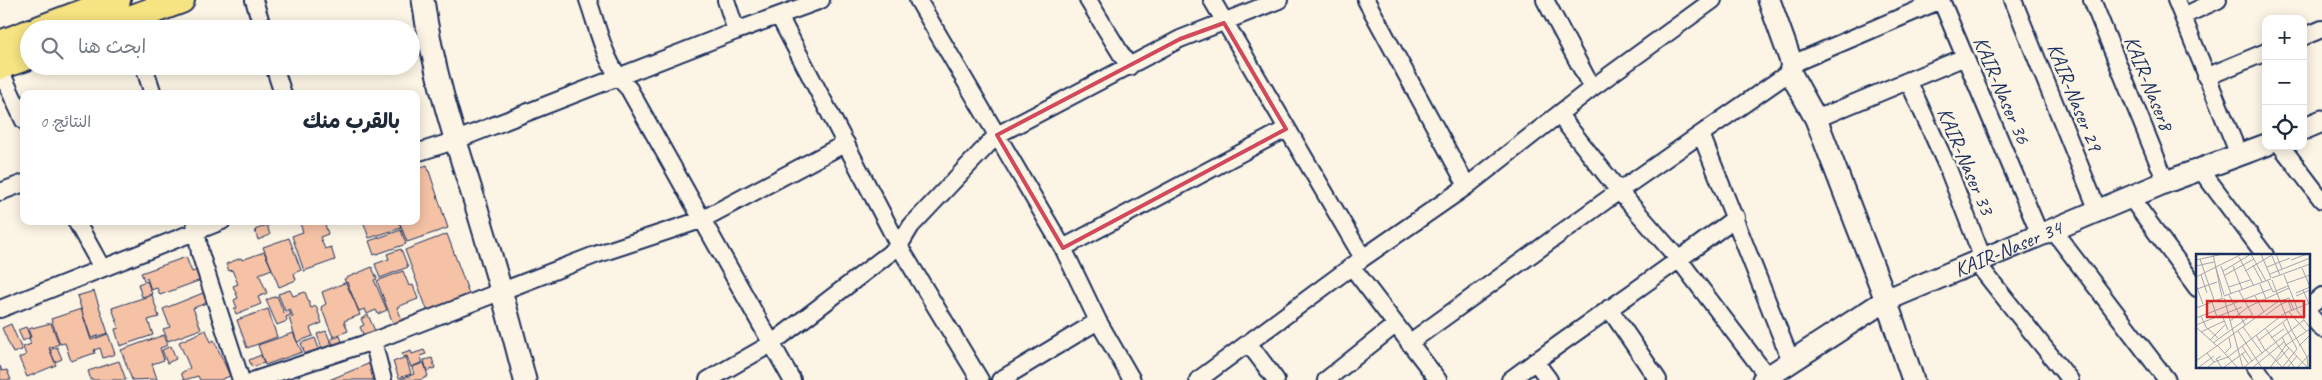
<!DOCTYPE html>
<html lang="ar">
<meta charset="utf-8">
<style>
:root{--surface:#fff;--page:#f6f6f7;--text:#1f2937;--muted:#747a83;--line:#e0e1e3}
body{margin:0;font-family:Caveat,"Playpen Sans Arabic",sans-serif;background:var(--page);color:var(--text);direction:rtl}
.controls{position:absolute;right:15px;top:15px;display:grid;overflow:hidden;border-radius:10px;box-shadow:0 2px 12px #0003}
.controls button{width:45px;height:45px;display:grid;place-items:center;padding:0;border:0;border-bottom:1px solid var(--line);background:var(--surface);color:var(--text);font:25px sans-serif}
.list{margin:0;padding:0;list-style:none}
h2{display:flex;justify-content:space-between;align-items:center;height:65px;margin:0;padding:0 20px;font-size:21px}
h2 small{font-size:16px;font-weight:400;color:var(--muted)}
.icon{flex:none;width:28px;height:28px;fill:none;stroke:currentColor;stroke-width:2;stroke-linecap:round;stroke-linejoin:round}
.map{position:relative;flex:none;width:2322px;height:380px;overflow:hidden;direction:ltr}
.search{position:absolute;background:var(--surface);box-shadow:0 2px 12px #0003;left:20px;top:20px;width:400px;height:55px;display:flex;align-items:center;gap:12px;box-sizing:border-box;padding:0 18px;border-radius:28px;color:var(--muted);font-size:19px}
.panel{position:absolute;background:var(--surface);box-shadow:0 2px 12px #0003;left:20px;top:90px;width:400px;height:135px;border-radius:10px;direction:rtl}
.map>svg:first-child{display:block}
.building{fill:#f5c2a6;stroke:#1b2f5e}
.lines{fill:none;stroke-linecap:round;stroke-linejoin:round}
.minor-casing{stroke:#1b2f5e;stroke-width:20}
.tertiary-casing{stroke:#1b2f5e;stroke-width:25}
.primary-casing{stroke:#1b2f5e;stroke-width:30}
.minor{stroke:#fcf5e5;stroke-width:16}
.tertiary{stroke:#fcf5e5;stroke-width:21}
.primary{stroke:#f6e381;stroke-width:26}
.marked{fill:none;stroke:#d1495b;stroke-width:4;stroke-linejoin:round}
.labels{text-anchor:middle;stroke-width:5;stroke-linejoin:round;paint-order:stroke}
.street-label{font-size:21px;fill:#1b2f5e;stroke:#fcf5e5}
.inset-road{fill:none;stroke:#a2a6af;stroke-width:1}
.view{fill:#d62828;fill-opacity:0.15;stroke:#d62828;stroke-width:2.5}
.inset-edge{fill:none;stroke:#1b2f5e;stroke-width:2.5}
</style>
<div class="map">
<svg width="2322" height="380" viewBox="0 0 2322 380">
<rect width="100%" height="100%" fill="#fcf5e5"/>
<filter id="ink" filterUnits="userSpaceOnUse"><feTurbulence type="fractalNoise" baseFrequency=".02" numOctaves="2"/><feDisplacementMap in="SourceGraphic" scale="10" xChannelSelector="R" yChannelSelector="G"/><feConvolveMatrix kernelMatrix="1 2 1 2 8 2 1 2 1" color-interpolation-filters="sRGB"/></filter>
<g filter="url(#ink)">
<path class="building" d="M427 165 448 228 407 242 399 221H416V169Z
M299 221H324L328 234 320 237 325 249 331 247 335 260 304 271 292 236 303 232Z
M363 221H399L401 228 369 238Z
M267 225 270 235 258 240 255 230Z
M401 230 406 244 374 255 369 241Z
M447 234 471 299 429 315 405 250Z
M289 238 301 270 294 273 296 280 279 287 263 247Z
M401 249 408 267 380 278 375 264 389 259 387 254Z
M264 252 272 269 259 274 267 293 258 297 261 304 236 314 234 309 237 308 234 300 238 298 233 286 238 284 232 270 229 271 226 264 241 258 242 260Z
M186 257 192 272 197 270 201 280 160 295 157 288 151 290 147 278 144 280 141 273Z
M372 267 377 279 374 280 387 310 378 314 376 310 367 314 365 309 359 311 344 279Z
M403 271 409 286 413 285 418 299 397 307 403 322 394 326 377 281Z
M147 281 152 294 142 297 138 284Z
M347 282 360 315 344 321 348 331 333 337 321 307 326 304 322 292Z
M290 290 293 296 305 292 311 308 316 306 322 323 310 328 313 336 297 342 289 318 293 317 290 309 285 311 278 294Z
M94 291 108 333 91 338 77 296Z
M208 291 212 301 193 308 201 329 168 341 163 329 170 327 163 309Z
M152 295 159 317 148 320 153 335 120 346 115 329 119 328 112 308Z
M277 296 284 313 289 311 291 315 286 317 287 321 277 325 266 300Z
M81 309 91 340 108 334 115 354 103 358 100 348 94 350 95 353 71 361 65 343 60 344 51 319Z
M268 309 277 337 247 348 237 320Z
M368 315 375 331 364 336 360 327 364 325 361 319Z
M51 323 59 344 49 348 56 365 27 377 19 358 26 355 23 347 31 344 29 338 31 337 28 329Z
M11 324 22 350 13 353 2 328Z
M26 327 30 337 23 341 18 330Z
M206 330 211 342 214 340 230 376 220 380H200L198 376 184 380 181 373 190 368 179 342Z
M326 331 333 348 323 352 317 334Z
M293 333 302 352 265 365 258 345Z
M164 335 168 345 160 348 164 360 152 364 157 379 132 380 121 350Z
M340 336 343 344 334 347 331 339Z
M315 338 319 349 305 355 301 343Z
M171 346 176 359 167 363 162 350Z
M57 347 62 359 55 362 50 350Z
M424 350 426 354 420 356 423 362 411 367 407 356 403 357 402 354 411 351 412 354Z
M261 355 264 363 252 367 249 360Z
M406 357 411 374 399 378 393 362Z
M432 358 435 368 427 371 424 360Z
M119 361 126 380H91L88 371Z
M424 363 428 376 421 380H399L414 374 412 367Z
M368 364 378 373 379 380H329Z
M0 366 2 371 7 370 11 380H0Z"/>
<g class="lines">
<g class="minor-casing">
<path id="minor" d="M254 0 263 29
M588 0C599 31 605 66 629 89L792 380
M726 0 736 31
M918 0 1063 248 1098 321 1132 380
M1088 0 1129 67
M1212 0 1363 258
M1366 0 1467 186
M1545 0 1592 88
M2013 0 2098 211
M2092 0 2166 182
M2176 0 2239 155
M779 16 899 246 980 380
M2183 16 2218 0
M2303 37 2322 29
M1792 64 1941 0 2040 235
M144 66 153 94
M274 66 283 94
M0 70 24 121
M2206 77 2266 52
M1908 80 1947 166 1983 259
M1559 115 1619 191 1680 261 1768 377
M1816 119 1965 57
M1701 134 1791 361
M2281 146 2322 200
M416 153 454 141 736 31 821 0
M2200 169 2265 255
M0 192 24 183
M2131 198 2197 288
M76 221 102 268
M195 222 200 253 241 380
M2052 229 2167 380
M1063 248 1286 129
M1976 262 2070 380
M1352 267 1438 380
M1609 308 1658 380
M2308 308 2322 296
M0 309 222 221
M2308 313 2322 329
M373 341 383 380
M1409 343 1619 191 1790 72
M1249 344 1276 380
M1535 361 1549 380
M2255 366 2265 380
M255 380 373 341 595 255 701 220 846 143
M708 380 771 344 899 246 911 226 997 135 1180 39 1279 0
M1000 380 1098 321
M1198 380 1363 258 1467 186 1592 88 1713 0
M1326 380 1395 325
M1510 380C1584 325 1662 274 1736 217"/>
</g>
<g class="tertiary-casing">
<g id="tertiary">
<path d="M423 0C433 73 456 142 478 212 495 268 511 324 525 380"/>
<path d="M1769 0 1792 64 1790 72 1816 119 1886 300 1913 380"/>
<path d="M2303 129 2322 121"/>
<path id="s1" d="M1763 380 1886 300 2166 182 2266 145"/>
</g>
</g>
<g class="primary-casing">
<path id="primary" d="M40 29 117 0
M103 29 181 0
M0 44 29 33
M0 66 29 56"/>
</g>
<use href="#minor" class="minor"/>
<use href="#tertiary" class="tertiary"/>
<use href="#primary" class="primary"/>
</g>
</g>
<path class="marked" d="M1224 23 1286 129 1063 248 997 135 1180 39Z"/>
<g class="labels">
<g class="street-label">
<text transform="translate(2149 83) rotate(68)" y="7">KAIR-Naser8</text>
<text transform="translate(2002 90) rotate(67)" y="7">KAIR-Naser 36</text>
<text transform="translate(2075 97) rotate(68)" y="7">KAIR-Naser 29</text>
<text transform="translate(1966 161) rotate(67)" y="7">KAIR-Naser 33</text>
<text dy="7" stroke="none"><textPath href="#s1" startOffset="279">KAIR-Naser 34</textPath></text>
</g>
</g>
<g transform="translate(2196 254)">
<rect width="114" height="114" fill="#fcf5e5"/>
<path class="inset-road" d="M17 0 26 43M65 0 75 24M80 0 86 15M76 2 84 21M43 3 58 32M4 5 18 46M0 6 27 0M95 6 111 0M57 11 66 28M0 12 18 8M25 12 35 40M37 12 46 35M71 13 94 4M20 14 28 41M106 14 114 33M27 17 55 0 70 27M49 17 76 1M74 20 114 4M5 21 11 39M29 21 58 5M88 21 101 54M0 23 46 0M76 24 114 10M76 26 95 75 111 103 112 114M72 27 77 38 92 32M91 29 114 21M64 30 70 45M0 31 7 50M33 33 54 26M1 35 21 28M107 36 113 50M43 37 56 60M100 39 114 33M33 41 49 71M28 42 75 25M59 42 68 58M100 42 114 36M28 44 47 114M84 47 93 44 98 56M16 48 21 63M86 50 92 47 96 57M0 54 27 44M100 55 114 74M93 58 110 77M26 61 32 76M70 61 85 50M5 62 10 73 22 84M0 64 75 35M34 67 52 53 93 34M0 71 46 53M0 73 21 92M47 73 66 99M69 74 99 114M42 77 66 114M5 78 28 67M60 81 69 96M86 83 90 91 112 114M75 84 88 75M14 86 29 71M63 86 91 65M17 89 57 60M22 92 42 114M46 92 56 107M103 92 114 81M70 96 86 113M50 97 46 100 52 109M11 99 18 108 11 114M29 99 35 93 33 84M25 102 20 105 26 114M0 107 84 46M18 108 32 103 89 59 114 49M80 108 93 94M3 113 18 102M27 114 46 100M47 114 108 66M56 114 88 88M74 114 90 91 114 75M86 114 101 95 87 69M91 114 101 102M101 114 114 100"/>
<path class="view" d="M11 47H108V63H11Z"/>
<rect width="114" height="114" class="inset-edge"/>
</g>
</svg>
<div class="controls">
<button>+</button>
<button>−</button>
<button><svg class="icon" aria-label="locate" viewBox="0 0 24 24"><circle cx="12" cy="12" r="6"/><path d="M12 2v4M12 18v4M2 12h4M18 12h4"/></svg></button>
</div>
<div class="search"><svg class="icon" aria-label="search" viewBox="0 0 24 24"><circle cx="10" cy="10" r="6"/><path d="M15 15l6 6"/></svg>ابحث هنا</div>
<section class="panel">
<h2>بالقرب منك<small>النتائج: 0</small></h2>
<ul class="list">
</ul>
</section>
</div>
